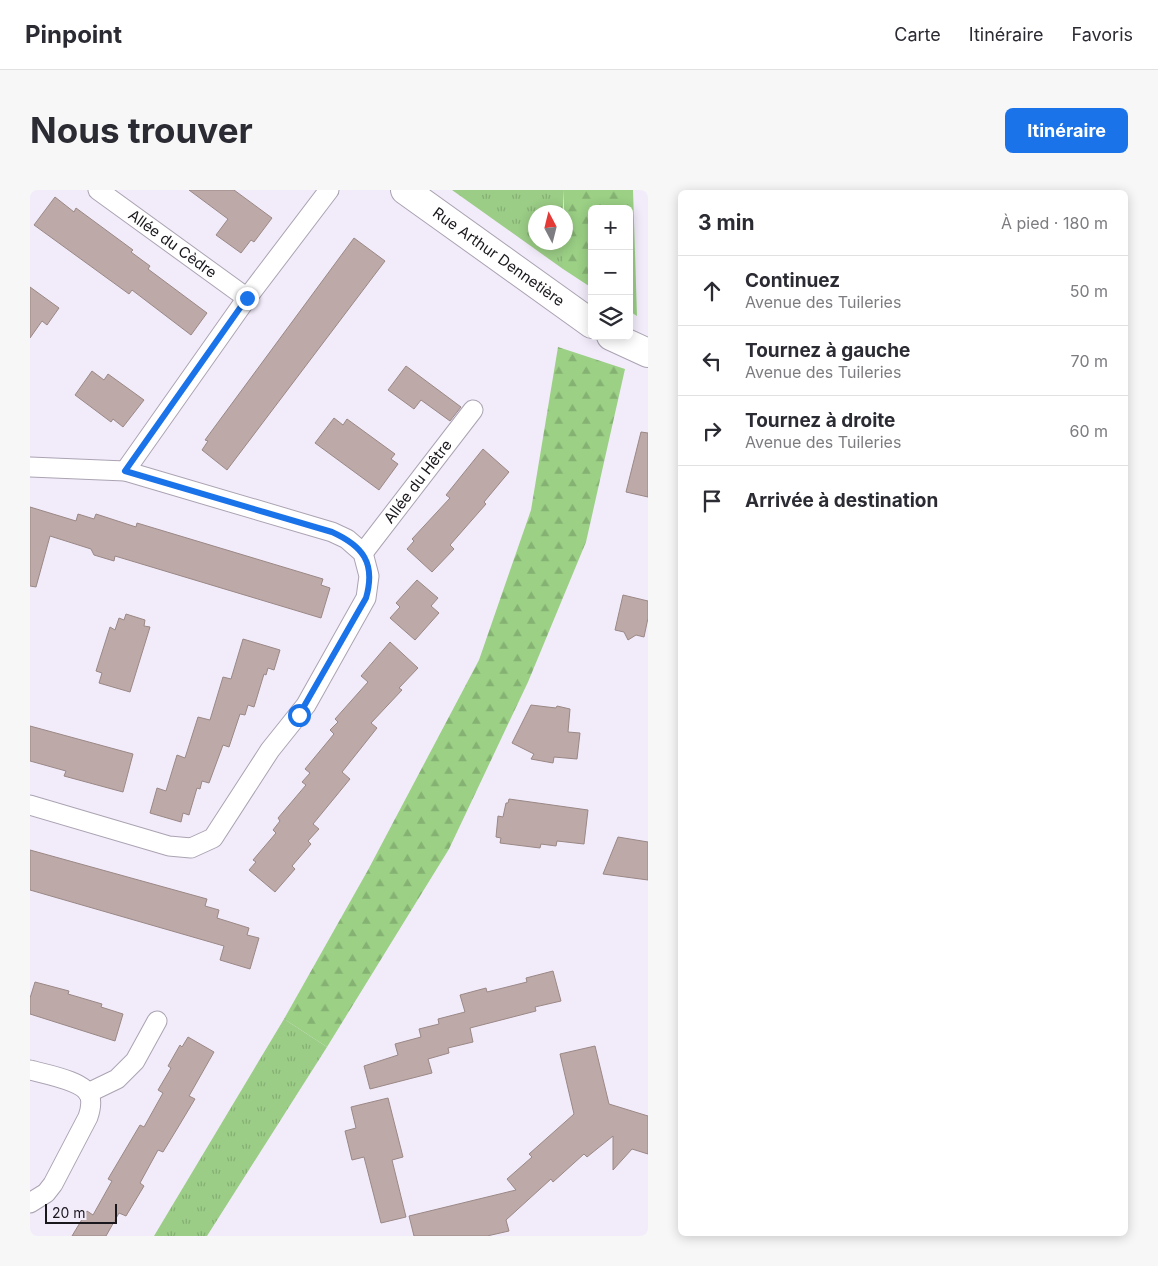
<!DOCTYPE html>
<html lang="fr">
<meta charset="utf-8">
<style>
:root{--surface:#fff;--page:#f7f7f7;--text:#2b2b33;--muted:#7c7c81;--line:#e1e1e2;--accent:#1a73e8}
body{margin:0;font-family:Inter,sans-serif;background:var(--page);color:var(--text)}
.controls{position:absolute;right:15px;top:15px;display:grid;overflow:hidden;border-radius:8px;box-shadow:0 2px 12px #0003}
.controls button{width:45px;height:45px;display:grid;place-items:center;padding:0;border:0;border-bottom:1px solid var(--line);background:var(--surface);color:var(--text);font:25px sans-serif}
.compass{position:absolute;left:498px;top:15px;width:45px;height:45px;border-radius:50%;background:var(--surface);box-shadow:0 2px 12px #0003;rotate:353deg}
.scale{position:absolute;left:15px;bottom:12px;width:72px;box-sizing:border-box;padding-left:5px;border:2px solid #1a171d;border-top:0;font-size:14px;line-height:18px;white-space:nowrap;color:#1a171d;-webkit-text-stroke:4px #f2ebfa;paint-order:stroke}
.stop{position:absolute;width:15px;height:15px;margin:-11px;border:4px solid #1a73e8;border-radius:50%;background:#fff}
.stop.end{background:#1a73e8;border-color:#fff;box-shadow:0 1px 5px #0008}
.list{margin:0;padding:0;list-style:none}
h2{display:flex;justify-content:space-between;align-items:center;height:65px;margin:0;padding:0 20px;font-size:21px}
h2 small{font-size:16px;font-weight:400;color:var(--muted)}
.list li{display:grid;grid-template-columns:32px 1fr auto;gap:15px;align-items:center;box-sizing:border-box;height:70px;padding:0 20px;border-top:1px solid var(--line)}
.list b{display:block;font-size:19px;white-space:nowrap}
.list p{margin:0;font-size:16px;white-space:nowrap;color:var(--muted)}
.list em{font-size:16px;font-style:normal;color:var(--muted)}
.icon{flex:none;width:28px;height:28px;fill:none;stroke:currentColor;stroke-width:2;stroke-linecap:round;stroke-linejoin:round}
.map{position:relative;flex:none;width:618px;height:1046px;overflow:hidden;border-radius:8px}
header{display:flex;align-items:center;gap:30px;box-sizing:border-box;height:70px;padding:0 25px;background:var(--surface);border-bottom:1px solid var(--line)}
header strong{font-size:24px}
nav{display:flex;gap:28px;margin-inline-start:auto;font-size:18px}
.intro{display:flex;align-items:center;justify-content:space-between;box-sizing:border-box;height:120px;padding:0 30px}
h1{margin:0;font-size:35px}
.button{padding:12px 22px;border-radius:8px;background:var(--accent);color:#fff;font-size:18px;font-weight:700}
main{display:flex;gap:30px;padding:0 30px}
aside{flex:1;background:var(--surface);border-radius:8px;box-shadow:0 2px 12px #0003}
.map>svg:first-child{display:block}
.grass{fill:url(#grass-tufts)}
.forest{fill:url(#forest-firs)}
.building{fill:#bdaaa8;stroke:#9a8886}
.lines{fill:none;stroke-linecap:round;stroke-linejoin:round}
.street-casing{stroke:#aba3b2;stroke-width:21}
.secondary-casing{stroke:#aba3b2;stroke-width:30}
.street{stroke:#fff;stroke-width:19}
.secondary{stroke:#fff;stroke-width:28}
.route{stroke:#1a73e8;stroke-width:6}
.labels{text-anchor:middle;stroke-width:4;stroke-linejoin:round;paint-order:stroke}
.street-label{font-size:15px;fill:#1a171d;stroke:#f2ebfa}
</style>
<header>
<strong>Pinpoint</strong>
<nav><a>Carte</a><a>Itinéraire</a><a>Favoris</a></nav>
</header>
<div class="intro"><h1>Nous trouver</h1><a class="button">Itinéraire</a></div>
<main>
<div class="map">
<svg width="618" height="1046" viewBox="0 0 618 1046">
<defs>
<pattern id="grass-tufts" width="24" height="20" patternUnits="userSpaceOnUse" patternTransform="scale(1.25)"><rect width="24" height="20" fill="#9bcd86"/><path d="M3 7l-1-3M5 7V3M7 7l1-3M15 17l-1-3M17 17v-4M19 17l1-3" fill="none" stroke="#85af73"/></pattern>
<pattern id="forest-firs" width="22" height="20" patternUnits="userSpaceOnUse" patternTransform="scale(1.25)"><rect width="22" height="20" fill="#9bd085"/><path d="M5 1l3.5 6h-7zM16 11l3.5 6h-7z" fill="#85b272"/></pattern>
</defs>
<rect width="100%" height="100%" fill="#f2ebfa"/>
<path class="grass" d="M422 0H533V22H506V52L533 53V79Z
M254 829 297 857 177 1046H124Z"/>
<path class="forest" d="M533 0H603L607 126 599 121V19H562V98L533 79V53L536 52Z
M528 157 595 179 556 352 498 492 419 659 297 857 254 829 338 680 449 470 501 320Z"/>
<path class="building" d="M159 0H204L242 28 224 52 221 50 211 63 186 45 198 29Z
M25 7 44 22 46 18 103 60 101 62 120 76 118 79 177 123 161 145 102 100 99 104 4 35Z
M324 48 355 71 197 280 172 260 178 251 175 250Z
M0 97 29 118 17 135 12 131 0 148Z
M376 176 431 217 420 231 391 210 384 219 358 200Z
M62 181 74 190 78 184 114 210 93 237 83 229 81 232 45 205Z
M304 228 313 235 317 229 365 264 361 269 368 274 349 300 285 253Z
M611 242 618 243V307L596 302Z
M453 259 479 282 454 312 456 314 420 355 424 359 402 382 377 359 384 351 382 349 420 308 416 305Z
M0 317 46 331 48 324 64 329 66 324 106 337 107 333 293 389 291 395 300 398 291 428 85 366 84 371 64 365 61 359 20 346 6 397 0 396Z
M387 390 408 408 401 416 409 423 385 450 360 428 370 417 366 413Z
M593 405 618 411V428L614 447 606 445 598 450 594 442 585 440Z
M96 424 115 430 114 436 120 437 100 502 69 493 72 483 66 481 80 437 85 440 89 428 94 430Z
M213 449 250 460 244 480 238 478 236 485 234 484 224 517 218 515 215 525 210 524 199 557 193 555 179 593 172 591 170 599 167 598 159 625 153 623 151 632 120 623 127 598 136 601 147 565 155 568 168 527 180 530 193 487 201 489Z
M360 452 388 478 369 498 372 500 341 533 347 538 312 582 320 589 283 634 289 639 278 651 281 654 262 676 265 679 245 702 219 680 226 672 223 670 246 643 243 640 250 631 248 628 276 595 272 592 280 583 275 579 304 544 300 540 308 532 305 529 338 492 331 486Z
M501 515 526 518 527 516 540 519 538 542 550 543 547 569 524 567 523 573 501 569 504 564 482 553Z
M0 536 103 564 93 602 34 586 36 581 0 571Z
M479 609 558 620 554 654 527 651 526 656 511 654 510 658 470 653 471 648 466 647 468 626 473 627 476 613H478Z
M588 647 618 652V690L573 684Z
M0 660 177 709 175 716 189 720 187 728 219 738 217 745 229 748 220 779 190 770 194 756 0 700Z
M523 781 531 811 505 817 506 821 440 838 443 852 418 858 419 863 398 869 402 883 340 899 334 876 368 865 365 854 391 847 389 839 409 834 408 829 435 822 430 805 456 798 457 802 497 792 496 788Z
M5 792 39 801 38 804 72 814 71 817 93 824 85 851 0 824V808Z
M158 847 184 862 159 906 165 909 147 939 133 962 128 960 110 993 114 996 96 1026 89 1023 76 1046H42L57 1021 63 1025 82 991 78 989 110 935 114 937 133 903 128 900 141 878 138 876 150 855 152 857Z
M565 856 579 914 618 926V964L602 959 583 980V946L557 967 554 964 523 992 521 989 476 1030 479 1041 457 1046H384L379 1026 486 1000 477 989 502 967 499 964 544 924 530 864Z
M358 908 373 967 362 970 376 1027 351 1033 334 967 322 970 315 941 326 938 321 917Z"/>
<g class="lines">
<g class="street-casing">
<g id="street">
<path id="s1" d="M68 0 217 108"/>
<path d="M0 277 95 281 302 342 317 349 333 363 339 386 336 408 276 515 240 560 183 648 161 658 139 656 0 615"/>
<path d="M95 281 217 108 299 0"/>
<path id="s2" d="M333 363 443 220"/>
<path d="M0 880C14 884 56 891 60 907 62 914 60 921 58 927L23 994 16 1003 0 1013"/>
<path d="M58 903 87 889 105 871 127 831"/>
</g>
</g>
<g class="secondary-casing">
<g id="secondary">
<path id="s3" d="M375 0 562 134"/>
<path d="M581 146 618 163"/>
</g>
</g>
<use href="#street" class="street"/>
<use href="#secondary" class="secondary"/>
</g>
<g class="lines">
<path class="route" d="M217 108 95 281 302 342C333 356 346 373 336 408L269 525"/>
</g>
<g class="labels">
<g class="street-label">
<text dy="5" stroke="none"><textPath href="#s1" startOffset="92">Allée du Cèdre</textPath></text>
<text dy="5" stroke="none"><textPath href="#s3" startOffset="115">Rue Arthur Dennetière</textPath></text>
<text dy="5" stroke="none"><textPath href="#s2" startOffset="90">Allée du Hêtre</textPath></text>
</g>
</g>
</svg>
<div class="controls">
<button>+</button>
<button>−</button>
<button><svg class="icon" aria-label="layers" viewBox="0 0 24 24"><path d="M12 4l9 5-9 5-9-5zM3 14l9 5 9-5"/></svg></button>
</div>
<svg class="compass" viewBox="-18 -18 36 36"><path d="M0-13l5 13h-10z" fill="#e53935"/><path d="M0 13l5-13h-10z" fill="#7c7c81"/></svg>
<div class="scale">20 m</div>
<div class="stop" style="left:269px;top:525px"></div>
<div class="stop end" style="left:217px;top:108px"></div>
</div>
<aside>
<h2>3 min<small>À pied · 180 m</small></h2>
<ul class="list">
<li><svg class="icon" aria-label="ahead" viewBox="0 0 24 24"><path d="M12 20V5M6 11l6-6 6 6"/></svg><div><b>Continuez</b><p>Avenue des Tuileries</p></div><em>50 m</em></li>
<li><svg class="icon" aria-label="left" viewBox="0 0 24 24"><path d="M17 20v-9H6M10 6l-5 5 5 5"/></svg><div><b>Tournez à gauche</b><p>Avenue des Tuileries</p></div><em>70 m</em></li>
<li><svg class="icon" aria-label="right" viewBox="0 0 24 24"><path d="M7 20v-9h11M14 6l5 5-5 5"/></svg><div><b>Tournez à droite</b><p>Avenue des Tuileries</p></div><em>60 m</em></li>
<li><svg class="icon" aria-label="arrive" viewBox="0 0 24 24"><path d="M6 21V4h12l-3 4 3 4H6"/></svg><div><b>Arrivée à destination</b></div></li>
</ul>
</aside>
</main>
